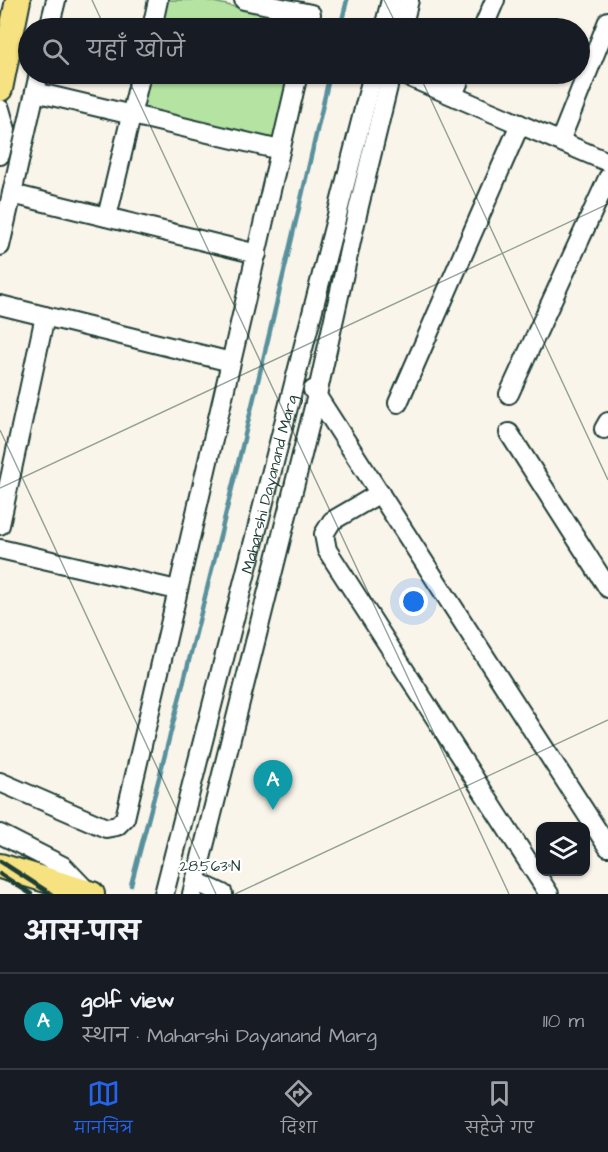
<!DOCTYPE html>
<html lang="hi">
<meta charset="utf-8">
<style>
:root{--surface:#171b24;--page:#242831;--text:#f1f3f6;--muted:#9ea1a6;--line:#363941;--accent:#2563eb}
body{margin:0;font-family:"Architects Daughter","Playpen Sans Deva",sans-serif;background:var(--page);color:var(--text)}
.controls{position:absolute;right:18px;bottom:18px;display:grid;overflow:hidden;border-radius:12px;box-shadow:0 2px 4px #0004}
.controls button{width:54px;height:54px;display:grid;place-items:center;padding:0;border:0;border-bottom:2px solid var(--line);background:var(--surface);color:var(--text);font:30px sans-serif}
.you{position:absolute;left:414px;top:602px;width:21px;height:21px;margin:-15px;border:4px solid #fff;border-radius:50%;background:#1a73e8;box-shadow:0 0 0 9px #1a73e833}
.badge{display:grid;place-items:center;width:39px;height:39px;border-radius:50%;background:var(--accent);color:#fff;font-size:20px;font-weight:700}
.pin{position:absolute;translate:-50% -50px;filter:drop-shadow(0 2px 3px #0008)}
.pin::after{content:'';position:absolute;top:32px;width:21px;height:18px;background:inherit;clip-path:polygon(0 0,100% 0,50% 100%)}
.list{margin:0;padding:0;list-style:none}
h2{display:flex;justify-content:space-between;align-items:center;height:78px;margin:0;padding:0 24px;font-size:26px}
h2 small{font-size:20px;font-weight:400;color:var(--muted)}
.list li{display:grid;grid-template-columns:39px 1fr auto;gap:18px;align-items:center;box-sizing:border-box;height:96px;padding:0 24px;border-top:2px solid var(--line)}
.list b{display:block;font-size:22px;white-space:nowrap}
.list p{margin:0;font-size:20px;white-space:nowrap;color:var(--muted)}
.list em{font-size:20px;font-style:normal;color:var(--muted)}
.icon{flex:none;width:33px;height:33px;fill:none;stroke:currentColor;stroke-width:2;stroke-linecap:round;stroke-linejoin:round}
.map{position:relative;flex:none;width:608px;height:894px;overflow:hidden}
.search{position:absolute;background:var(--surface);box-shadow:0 2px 4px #0004;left:18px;right:18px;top:18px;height:66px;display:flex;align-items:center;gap:15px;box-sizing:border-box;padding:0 21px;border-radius:33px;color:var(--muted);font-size:22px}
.sheet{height:174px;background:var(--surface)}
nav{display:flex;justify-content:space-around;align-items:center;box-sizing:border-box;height:84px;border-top:2px solid var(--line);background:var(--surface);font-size:16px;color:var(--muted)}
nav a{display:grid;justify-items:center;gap:3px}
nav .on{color:var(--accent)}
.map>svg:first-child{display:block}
.green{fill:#b4e3a2;stroke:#6a906b;stroke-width:1.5}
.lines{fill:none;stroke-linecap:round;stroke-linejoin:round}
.stream{stroke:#59919c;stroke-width:4.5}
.minor-casing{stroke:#1f3d34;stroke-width:22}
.major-casing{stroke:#1f3d34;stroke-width:28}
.minor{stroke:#fff;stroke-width:18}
.major{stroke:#f6e281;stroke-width:24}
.rail{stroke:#1f3d34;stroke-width:4.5}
.ticks{fill:none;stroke:#1f3d34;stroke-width:1.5;stroke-opacity:0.45}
.labels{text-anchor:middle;stroke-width:4.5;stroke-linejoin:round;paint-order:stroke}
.street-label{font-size:16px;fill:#1f3d34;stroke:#fff}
.ticks-label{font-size:15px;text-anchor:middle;fill:#1f3d34;stroke:#fff;stroke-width:4.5;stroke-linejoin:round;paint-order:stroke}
</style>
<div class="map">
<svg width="608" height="894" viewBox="0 0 608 894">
<rect width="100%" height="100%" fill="#faf5eb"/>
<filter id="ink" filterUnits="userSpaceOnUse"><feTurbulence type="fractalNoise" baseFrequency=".0167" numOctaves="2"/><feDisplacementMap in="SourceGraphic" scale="12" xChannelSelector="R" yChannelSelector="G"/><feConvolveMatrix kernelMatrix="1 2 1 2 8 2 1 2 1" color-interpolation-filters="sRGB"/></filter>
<g filter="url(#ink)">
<path class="green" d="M166 0H205L301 22 299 28H160Z
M150 74H289L274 141 141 111Z"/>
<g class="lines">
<path class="stream" d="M340 28 347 0
M131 885C202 616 268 345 330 74"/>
<g class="minor-casing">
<g id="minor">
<path d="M244 0 311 14"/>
<path d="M49 28 56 0"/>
<path d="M152 28 158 0"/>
<path d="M384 28 391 0"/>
<path d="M402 28 409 0"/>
<path d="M483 28 495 0"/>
<path d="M402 74 608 162"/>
<path d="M35 92 280 150"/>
<path d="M453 95 462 74"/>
<path d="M0 109 6 130 0 155"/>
<path d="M560 141 608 21"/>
<path d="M12 194 257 254"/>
<path d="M107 217 141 74"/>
<path d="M0 246 39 74"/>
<path d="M0 305 231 362"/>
<path d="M313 390 608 847"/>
<path d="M509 394 608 178"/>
<path d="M398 403 520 124"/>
<path d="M604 429 608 422"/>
<path d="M509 433 608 588"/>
<path d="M380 493 332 521 324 534 327 550 549 894"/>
<path d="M0 525 45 316"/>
<path d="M0 549 177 590"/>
<path d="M0 782 106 828 117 826 125 818C181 569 241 322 298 74"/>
<path d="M0 834 63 866 88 892"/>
<path d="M195 881 223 894"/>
<path id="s1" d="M164 894 373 74"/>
<path d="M192 894 317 395 358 210 391 74"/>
</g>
</g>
<g class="major-casing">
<path id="major" d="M0 89 18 0
M0 866 92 894"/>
</g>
<use href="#minor" class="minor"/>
<use href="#major" class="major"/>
<path class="rail" d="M0 861 51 894
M0 874 31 894"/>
</g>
</g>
<path class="ticks" d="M92 0 105 28M384 0 398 28M126 74 509 894M419 74 608 480M0 430 216 894M0 488 608 204M235 894 608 720"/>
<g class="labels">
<g class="street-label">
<text dy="6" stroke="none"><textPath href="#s1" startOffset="423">Maharshi Dayanand Marg</textPath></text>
</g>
</g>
<g class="ticks-label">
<text x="210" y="871">28.563°N</text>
</g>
</svg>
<div class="controls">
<button><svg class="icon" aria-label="layers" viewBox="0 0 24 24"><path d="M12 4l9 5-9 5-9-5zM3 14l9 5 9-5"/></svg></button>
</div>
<div class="you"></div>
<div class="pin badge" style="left:273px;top:810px;background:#0f9aa8">A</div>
<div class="search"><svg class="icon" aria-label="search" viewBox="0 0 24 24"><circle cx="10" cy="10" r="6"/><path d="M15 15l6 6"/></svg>यहाँ खोजें</div>
</div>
<section class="sheet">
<h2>आस-पास<small></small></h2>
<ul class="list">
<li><span class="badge" style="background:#0f9aa8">A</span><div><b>golf view</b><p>स्थान · Maharshi Dayanand Marg</p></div><em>110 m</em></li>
</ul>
</section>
<nav>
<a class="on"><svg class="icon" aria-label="map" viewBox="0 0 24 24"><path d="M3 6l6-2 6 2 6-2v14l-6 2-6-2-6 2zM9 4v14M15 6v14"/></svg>मानचित्र</a>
<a><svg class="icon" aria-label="directions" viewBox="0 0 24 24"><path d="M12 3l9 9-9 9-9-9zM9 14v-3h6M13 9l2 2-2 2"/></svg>दिशा</a>
<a><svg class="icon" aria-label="saved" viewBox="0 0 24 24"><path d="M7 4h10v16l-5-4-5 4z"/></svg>सहेजे गए</a>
</nav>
